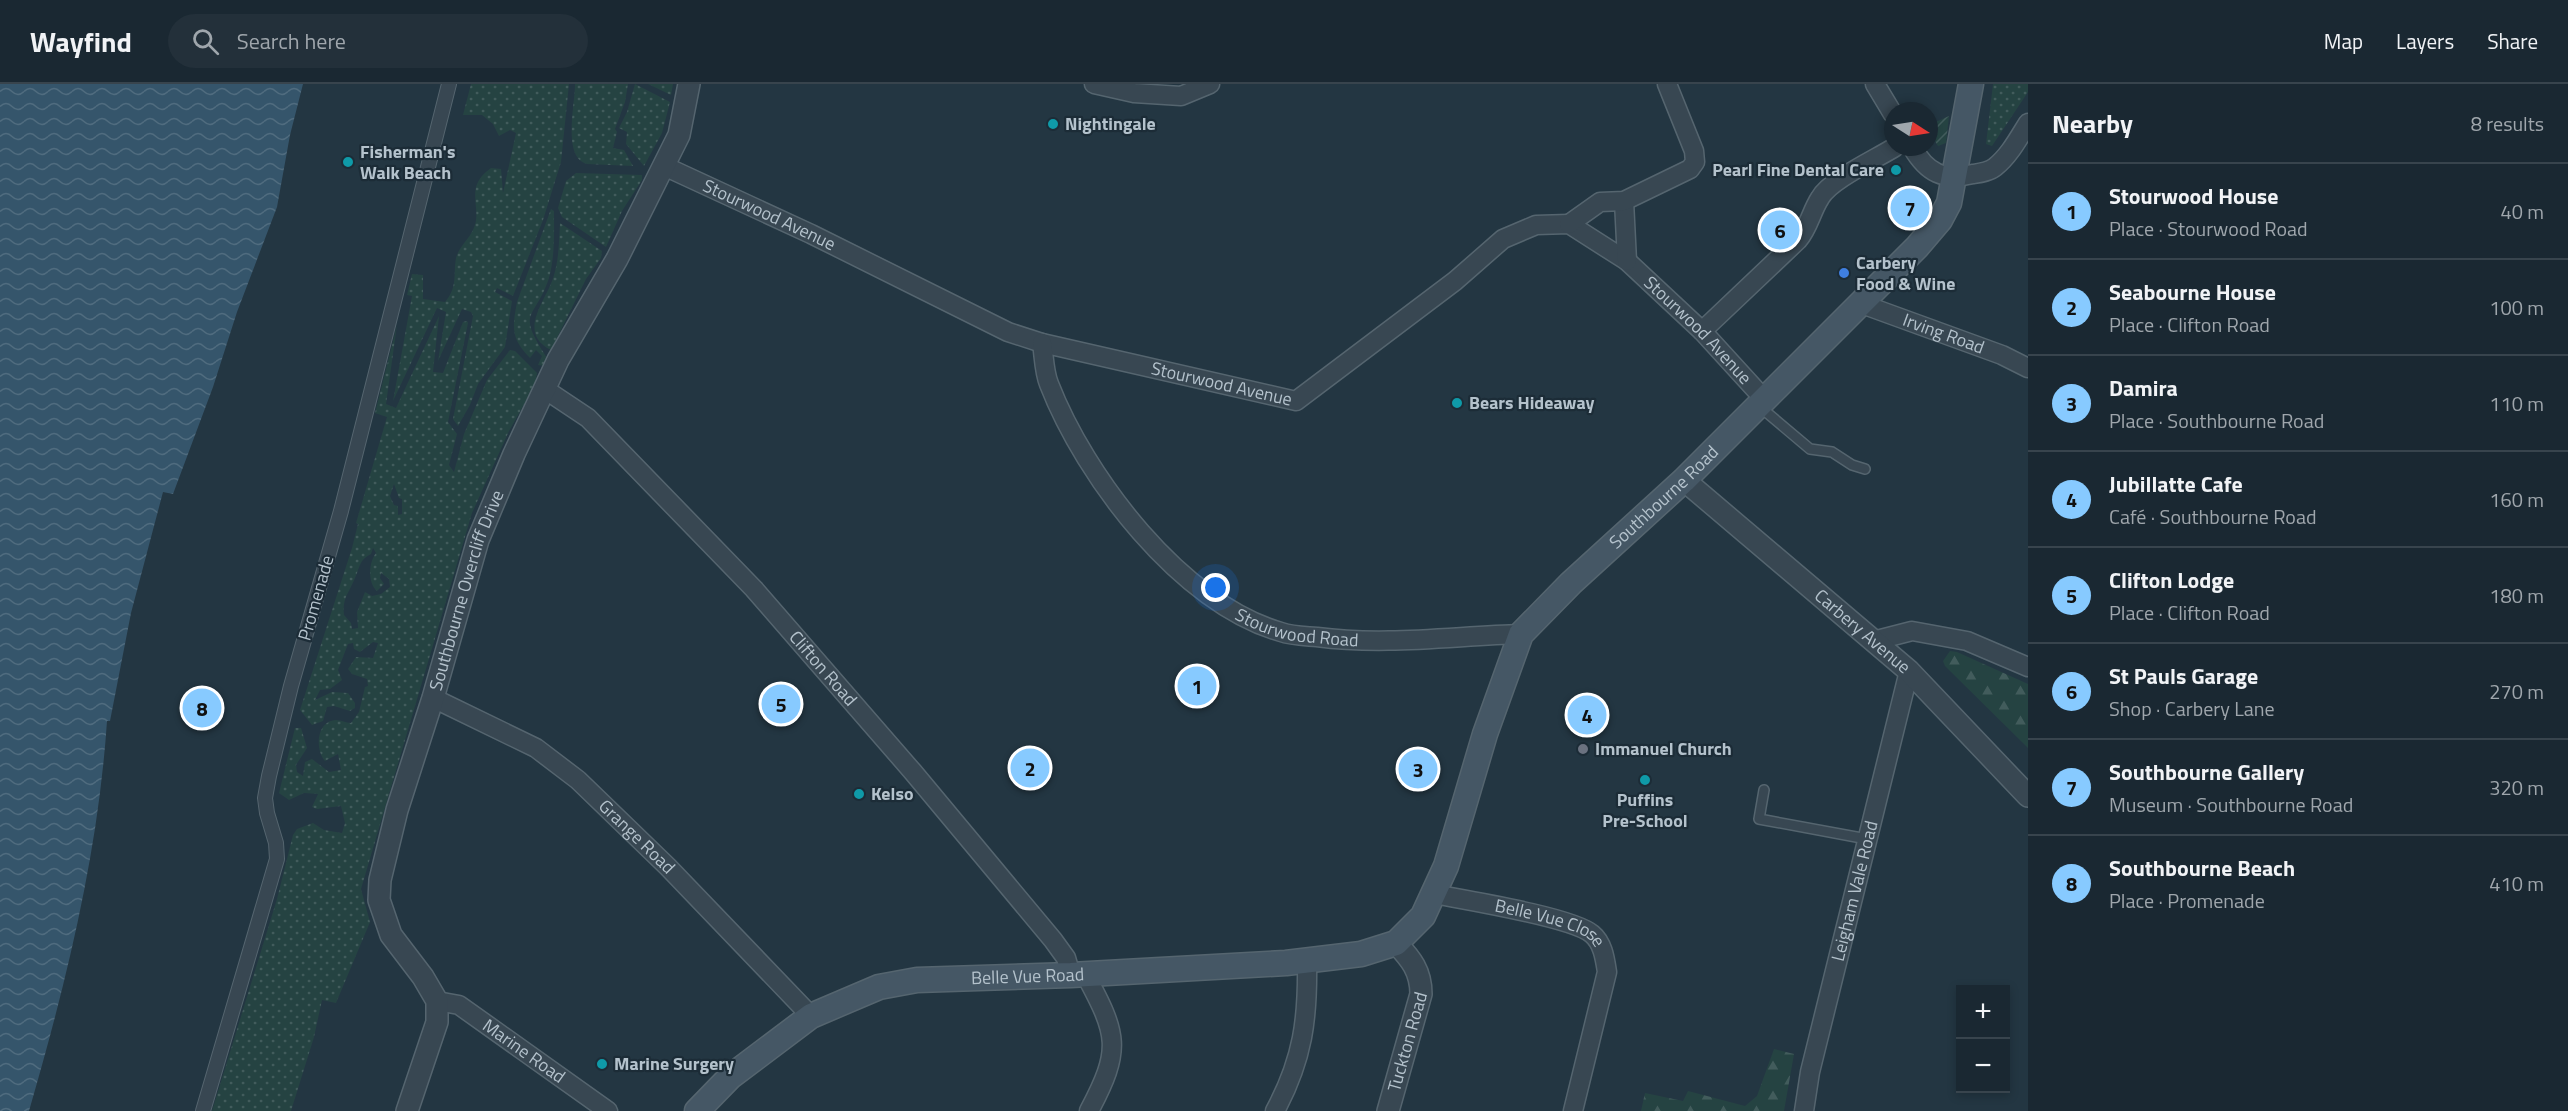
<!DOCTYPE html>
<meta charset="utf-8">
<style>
:root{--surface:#1a2832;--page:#23303a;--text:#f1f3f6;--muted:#9fa6ac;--line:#38444d;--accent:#87caff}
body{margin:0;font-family:"Titillium Web",sans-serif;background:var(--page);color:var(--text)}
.controls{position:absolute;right:18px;bottom:18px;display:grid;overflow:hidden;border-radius:0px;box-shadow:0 3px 9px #0003}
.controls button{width:54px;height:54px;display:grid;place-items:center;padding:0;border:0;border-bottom:2px solid var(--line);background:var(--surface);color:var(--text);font:30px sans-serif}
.compass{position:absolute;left:1884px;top:18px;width:54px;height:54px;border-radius:50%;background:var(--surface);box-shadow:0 3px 9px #0003;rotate:102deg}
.you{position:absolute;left:1216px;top:504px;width:21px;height:21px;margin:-15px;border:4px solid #fff;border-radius:50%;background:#1a73e8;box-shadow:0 0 0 9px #1a73e833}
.badge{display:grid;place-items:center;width:39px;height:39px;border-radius:50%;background:var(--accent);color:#111;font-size:20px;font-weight:700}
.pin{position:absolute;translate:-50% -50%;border:3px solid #fff;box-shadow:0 2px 6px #0006}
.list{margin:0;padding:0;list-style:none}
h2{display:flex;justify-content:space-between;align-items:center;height:78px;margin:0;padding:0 24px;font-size:26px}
h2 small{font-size:20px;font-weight:400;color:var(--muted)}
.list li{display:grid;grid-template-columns:39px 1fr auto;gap:18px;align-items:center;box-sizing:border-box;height:96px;padding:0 24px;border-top:2px solid var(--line)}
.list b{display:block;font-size:22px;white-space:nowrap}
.list p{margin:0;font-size:20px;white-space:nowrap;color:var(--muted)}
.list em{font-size:20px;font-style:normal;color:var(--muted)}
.icon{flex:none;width:33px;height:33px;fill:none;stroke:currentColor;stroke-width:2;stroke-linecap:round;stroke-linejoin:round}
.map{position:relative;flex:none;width:2028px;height:1027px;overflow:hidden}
header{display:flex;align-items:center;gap:36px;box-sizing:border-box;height:84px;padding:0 30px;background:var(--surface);border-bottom:2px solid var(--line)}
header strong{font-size:28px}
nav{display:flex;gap:33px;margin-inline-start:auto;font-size:21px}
.search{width:420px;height:54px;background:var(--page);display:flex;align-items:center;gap:15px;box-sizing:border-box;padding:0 21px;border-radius:33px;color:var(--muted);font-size:22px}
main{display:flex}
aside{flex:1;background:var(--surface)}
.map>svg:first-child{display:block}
.grass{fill:url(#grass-dots);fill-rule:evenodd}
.forest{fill:url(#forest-firs)}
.garden{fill:url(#garden-furrows)}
.water{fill:url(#water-waves)}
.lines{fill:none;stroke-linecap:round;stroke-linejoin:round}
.service-casing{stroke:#55656f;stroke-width:12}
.pedestrian-casing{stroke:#55656f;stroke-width:16}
.minor-casing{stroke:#55656f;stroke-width:21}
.tertiary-casing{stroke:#55656f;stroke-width:24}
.secondary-casing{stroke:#55656f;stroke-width:27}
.service{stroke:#384752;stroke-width:9}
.pedestrian{stroke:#384752;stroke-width:14}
.minor{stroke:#384752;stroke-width:18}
.tertiary{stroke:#384752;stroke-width:21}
.secondary{stroke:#455765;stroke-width:24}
.culture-dot{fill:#0f9aa8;stroke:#1c2c37;stroke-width:2}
.shop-dot{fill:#3f7fe0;stroke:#1c2c37;stroke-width:2}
.worship-dot{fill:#6b7280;stroke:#1c2c37;stroke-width:2}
.labels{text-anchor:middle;stroke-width:4.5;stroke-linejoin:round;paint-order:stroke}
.poi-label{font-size:18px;font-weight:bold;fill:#b4c2cc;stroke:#1c2c37;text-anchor:start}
.street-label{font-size:18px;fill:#b4c2cc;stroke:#1c2c37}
</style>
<header>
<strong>Wayfind</strong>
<div class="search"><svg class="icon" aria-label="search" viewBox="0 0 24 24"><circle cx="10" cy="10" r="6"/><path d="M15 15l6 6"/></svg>Search here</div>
<nav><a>Map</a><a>Layers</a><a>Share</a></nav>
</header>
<main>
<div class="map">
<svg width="2028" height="1027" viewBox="0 0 2028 1027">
<defs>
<pattern id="grass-dots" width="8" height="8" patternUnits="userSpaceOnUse" patternTransform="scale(1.5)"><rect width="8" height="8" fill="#254342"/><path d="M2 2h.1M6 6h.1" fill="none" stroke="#425c5c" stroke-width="1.8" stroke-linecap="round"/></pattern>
<pattern id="forest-firs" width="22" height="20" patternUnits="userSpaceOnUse" patternTransform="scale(1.5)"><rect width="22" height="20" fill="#254342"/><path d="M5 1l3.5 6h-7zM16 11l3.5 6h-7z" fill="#425c5c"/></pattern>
<pattern id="garden-furrows" width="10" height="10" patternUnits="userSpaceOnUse" patternTransform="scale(1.5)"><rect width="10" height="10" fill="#254342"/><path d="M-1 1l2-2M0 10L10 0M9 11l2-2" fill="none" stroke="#425c5c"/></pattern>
<pattern id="water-waves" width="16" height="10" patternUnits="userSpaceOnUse" patternTransform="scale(1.5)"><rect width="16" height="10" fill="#35556b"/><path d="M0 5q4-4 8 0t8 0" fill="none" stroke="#506c7f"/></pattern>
</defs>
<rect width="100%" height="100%" fill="#233642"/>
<path class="grass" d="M471 0H569L561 78 543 136 513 212 497 204 495 208 512 217 505 263 478 300 470 321 458 342 453 335 473 232 471 228 462 225 438 277 446 228 437 224 393 317 412 212 407 211 412 190 423 191V215L445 218C458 203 453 191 456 174 459 163 468 156 473 146 484 124 462 104 491 84L501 85 503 109 516 49 510 46 499 52 493 40 482 31H463Z
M575 0H628L625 18 615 45 617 48 613 64 624 66 633 82 587 80C562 74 575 21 575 0Z
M635 0 670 18 662 49 644 82 626 60 627 48 619 44 627 28Z
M648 0H673L671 11Z
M1993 0H2028V8L1992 62 1986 60Z
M576 89 642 91V96L622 127 606 163 562 133 558 124 566 97Z
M551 125 554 127C554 149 555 172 549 194 535 237 515 225 547 274L544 282 538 281 542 272 536 266 530 274C511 254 512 245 517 218Z
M560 139 602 167 601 174 586 195 551 266C515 248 548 215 554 191 559 175 559 156 560 139Z
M439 232 433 288 443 289 463 238 467 237 468 239 448 338 457 350 449 381 454 388 464 350 487 296 510 266 515 267 537 289 535 301 509 347 472 429 361 805 370 838 336 919 322 916 314 953 291 1027H212L277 815 293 751 297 745 313 739 324 746 342 749 345 739 341 722 317 725 312 723 318 710 304 709 289 716 279 709 295 644H301L307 664 296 681 297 688 303 692 305 678 312 675 329 688 341 686 338 670 325 677C315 666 316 637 336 636 341 636 346 639 351 639L359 628 365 603 368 602 367 595 352 590 348 585 356 573 373 574 378 559 373 558 360 568 354 565 353 559 348 560 338 586 342 596 330 605 320 606 315 616 332 608 348 609 355 619V624L350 627 334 622 327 623 323 637 312 641 300 626 352 464 358 440 356 439 387 333 375 329 397 241 386 320 396 324ZM394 400 399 414 402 415V430L398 431V422L394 421 390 412ZM373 464 376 469C369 478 367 498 377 507L384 500 380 494 381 489 389 495 390 503 381 510 372 512 365 508 357 528 358 544 352 545 351 539 344 531C342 514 349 509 355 494 360 483 359 476 371 470Z"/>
<path class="forest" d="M1950 567 1957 568 2028 600V664L1945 582 1943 577Z
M1774 965 1794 970 1784 1027H1641L1645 1009 1683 1017 1688 1007 1745 1022 1757 1012Z"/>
<path class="garden" d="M1949 32 1946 59 1938 62 1929 47V41Z"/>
<path class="water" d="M0 0H303L290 51 277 123 237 228 213 303 173 410 163 408 131 529 110 637H107C98 771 66 899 29 1027H0Z"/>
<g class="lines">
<g class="service-casing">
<path id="service" d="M1759 322 1810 365 1832 368 1852 381 1865 385
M1764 706 1759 735 1867 755"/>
</g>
<g class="pedestrian-casing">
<path id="pedestrian" d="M203 1027 277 775 276 759 267 729 265 714 269 692 291 602 341 427 449 0"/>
</g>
<g class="minor-casing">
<g id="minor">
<path d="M1094 0 1134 9 1181 12 1210 0"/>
<path d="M1875 0 1893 30"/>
<path d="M1912 63C1927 89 1943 97 1973 90 1980 89 1989 88 1995 83 2009 72 2018 55 2028 39"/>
<path id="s1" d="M664 82 811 150 1008 248 1042 259 1296 317 1455 197 1503 155 1536 141 1569 140 1627 177 1702 247 1765 316"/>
<path d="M1624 117 1627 177"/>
<path d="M1569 140 1600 118 1624 117 1690 85 1695 78 1694 67 1667 0"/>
<path id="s2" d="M1859 219 2002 271 2028 284"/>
<path d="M1702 247 1798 156C1809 143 1811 128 1820 114 1830 96 1876 75 1895 63"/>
<path id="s3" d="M1042 259C1044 272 1044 288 1049 300 1085 393 1181 520 1281 548 1292 552 1306 552 1317 553 1385 562 1453 552 1521 550"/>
<path id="s4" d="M546 306 588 334 754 505 913 688 1053 856 1066 874 1071 891"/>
<path d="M1873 557 1912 547 1967 557 2028 583"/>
<path id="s5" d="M433 614 536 664 578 696 668 783 811 932"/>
<path id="s6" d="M1434 810C1465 816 1572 833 1592 850 1603 859 1605 875 1607 888L1573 1027"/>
<path d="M1085 890C1118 951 1122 965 1089 1027"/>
<path id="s7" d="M437 917 459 921 608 1027"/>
<path d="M1275 1027C1303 975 1308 935 1307 877"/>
<path id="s8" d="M1804 1027 1810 988 1909 587"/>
</g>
</g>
<g class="tertiary-casing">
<g id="tertiary">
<path id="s9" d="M1684 396 1909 587 2028 712"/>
<path id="s10" d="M407 1027 437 938V917L423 893 391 851 379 816 380 796 397 726 433 614 478 456 514 370 558 276 617 175 679 51 689 0"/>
<path id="s11" d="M1388 1027 1421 910C1421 887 1411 875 1396 859"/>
</g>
</g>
<g class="secondary-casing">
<g id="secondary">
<path id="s12" d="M697 1027 730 993 811 932 879 903 917 896 1071 891 1286 879 1361 870 1396 859 1423 832 1446 782 1485 650 1521 550 1571 499 1684 396 1917 163 1940 136 1949 119 1971 0"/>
</g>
</g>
<use href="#service" class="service"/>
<use href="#pedestrian" class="pedestrian"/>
<use href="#minor" class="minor"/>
<use href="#tertiary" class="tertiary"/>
<use href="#secondary" class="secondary"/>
</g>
<g class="culture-dot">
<circle cx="1053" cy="40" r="6"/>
<circle cx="348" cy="78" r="6"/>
<circle cx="1896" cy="86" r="6"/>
<circle cx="1457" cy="319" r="6"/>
<circle cx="1645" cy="696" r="6"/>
<circle cx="859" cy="710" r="6"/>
<circle cx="602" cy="980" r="6"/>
</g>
<circle class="shop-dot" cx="1844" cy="189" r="6"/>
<circle class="worship-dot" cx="1583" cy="665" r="6"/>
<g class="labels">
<g class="poi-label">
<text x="1065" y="46">Nightingale</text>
<text x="360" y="74">Fisherman's<tspan x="360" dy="21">Walk Beach</tspan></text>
<text x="1884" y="92" text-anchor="end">Pearl Fine Dental Care</text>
<text x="1856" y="185">Carbery<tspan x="1856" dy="21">Food &amp; Wine</tspan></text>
<text x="1469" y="325">Bears Hideaway</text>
<text x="1595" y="671">Immanuel Church</text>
<text x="871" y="716">Kelso</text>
<text x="1645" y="722" text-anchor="middle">Puffins<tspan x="1645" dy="21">Pre-School</tspan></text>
<text x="614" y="986">Marine Surgery</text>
</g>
<g class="street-label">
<text dy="6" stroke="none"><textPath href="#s1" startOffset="116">Stourwood Avenue</textPath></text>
<text dy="6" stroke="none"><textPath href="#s1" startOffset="1178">Stourwood Avenue</textPath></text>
<text dy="6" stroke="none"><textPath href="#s2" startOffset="90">Irving Road</textPath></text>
<text dy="6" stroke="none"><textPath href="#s1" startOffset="602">Stourwood Avenue</textPath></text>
<text dy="6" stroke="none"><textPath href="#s12" startOffset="1278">Southbourne Road</textPath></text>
<text dy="6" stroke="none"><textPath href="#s10" startOffset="555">Southbourne Overcliff Drive</textPath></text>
<text transform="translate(316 514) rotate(-74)" y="6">Promenade</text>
<text dy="6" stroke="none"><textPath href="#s3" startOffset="406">Stourwood Road</textPath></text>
<text dy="6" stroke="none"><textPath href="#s9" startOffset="234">Carbery Avenue</textPath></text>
<text dy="6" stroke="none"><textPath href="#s4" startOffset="394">Clifton Road</textPath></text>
<text dy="6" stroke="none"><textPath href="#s5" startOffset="249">Grange Road</textPath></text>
<text dy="6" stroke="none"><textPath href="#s8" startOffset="226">Leigham Vale Road</textPath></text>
<text dy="6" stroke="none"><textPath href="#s6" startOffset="120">Belle Vue Close</textPath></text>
<text dy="6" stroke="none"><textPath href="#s12" startOffset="372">Belle Vue Road</textPath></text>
<text dy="6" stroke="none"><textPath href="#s11" startOffset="72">Tuckton Road</textPath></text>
<text dy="6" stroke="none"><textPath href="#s7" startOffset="102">Marine Road</textPath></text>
</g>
</g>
</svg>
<div class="controls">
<button>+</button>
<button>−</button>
</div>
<svg class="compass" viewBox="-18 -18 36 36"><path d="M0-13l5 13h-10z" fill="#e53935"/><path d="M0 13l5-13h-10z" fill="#9fa6ac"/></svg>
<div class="you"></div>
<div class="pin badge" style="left:1197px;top:602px">1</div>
<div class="pin badge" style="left:1030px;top:684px">2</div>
<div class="pin badge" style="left:1418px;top:685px">3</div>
<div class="pin badge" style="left:1587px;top:631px">4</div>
<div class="pin badge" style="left:781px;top:620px">5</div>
<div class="pin badge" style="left:1780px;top:146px">6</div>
<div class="pin badge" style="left:1910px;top:124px">7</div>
<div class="pin badge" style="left:202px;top:624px">8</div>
</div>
<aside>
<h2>Nearby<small>8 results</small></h2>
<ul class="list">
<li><span class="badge">1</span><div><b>Stourwood House</b><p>Place · Stourwood Road</p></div><em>40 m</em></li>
<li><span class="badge">2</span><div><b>Seabourne House</b><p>Place · Clifton Road</p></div><em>100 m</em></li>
<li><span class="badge">3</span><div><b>Damira</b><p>Place · Southbourne Road</p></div><em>110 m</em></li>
<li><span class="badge">4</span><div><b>Jubillatte Cafe</b><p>Café · Southbourne Road</p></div><em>160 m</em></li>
<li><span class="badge">5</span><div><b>Clifton Lodge</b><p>Place · Clifton Road</p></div><em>180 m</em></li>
<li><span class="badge">6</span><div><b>St Pauls Garage</b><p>Shop · Carbery Lane</p></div><em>270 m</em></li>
<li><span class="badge">7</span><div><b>Southbourne Gallery</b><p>Museum · Southbourne Road</p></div><em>320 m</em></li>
<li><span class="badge">8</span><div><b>Southbourne Beach</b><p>Place · Promenade</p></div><em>410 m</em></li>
</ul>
</aside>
</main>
